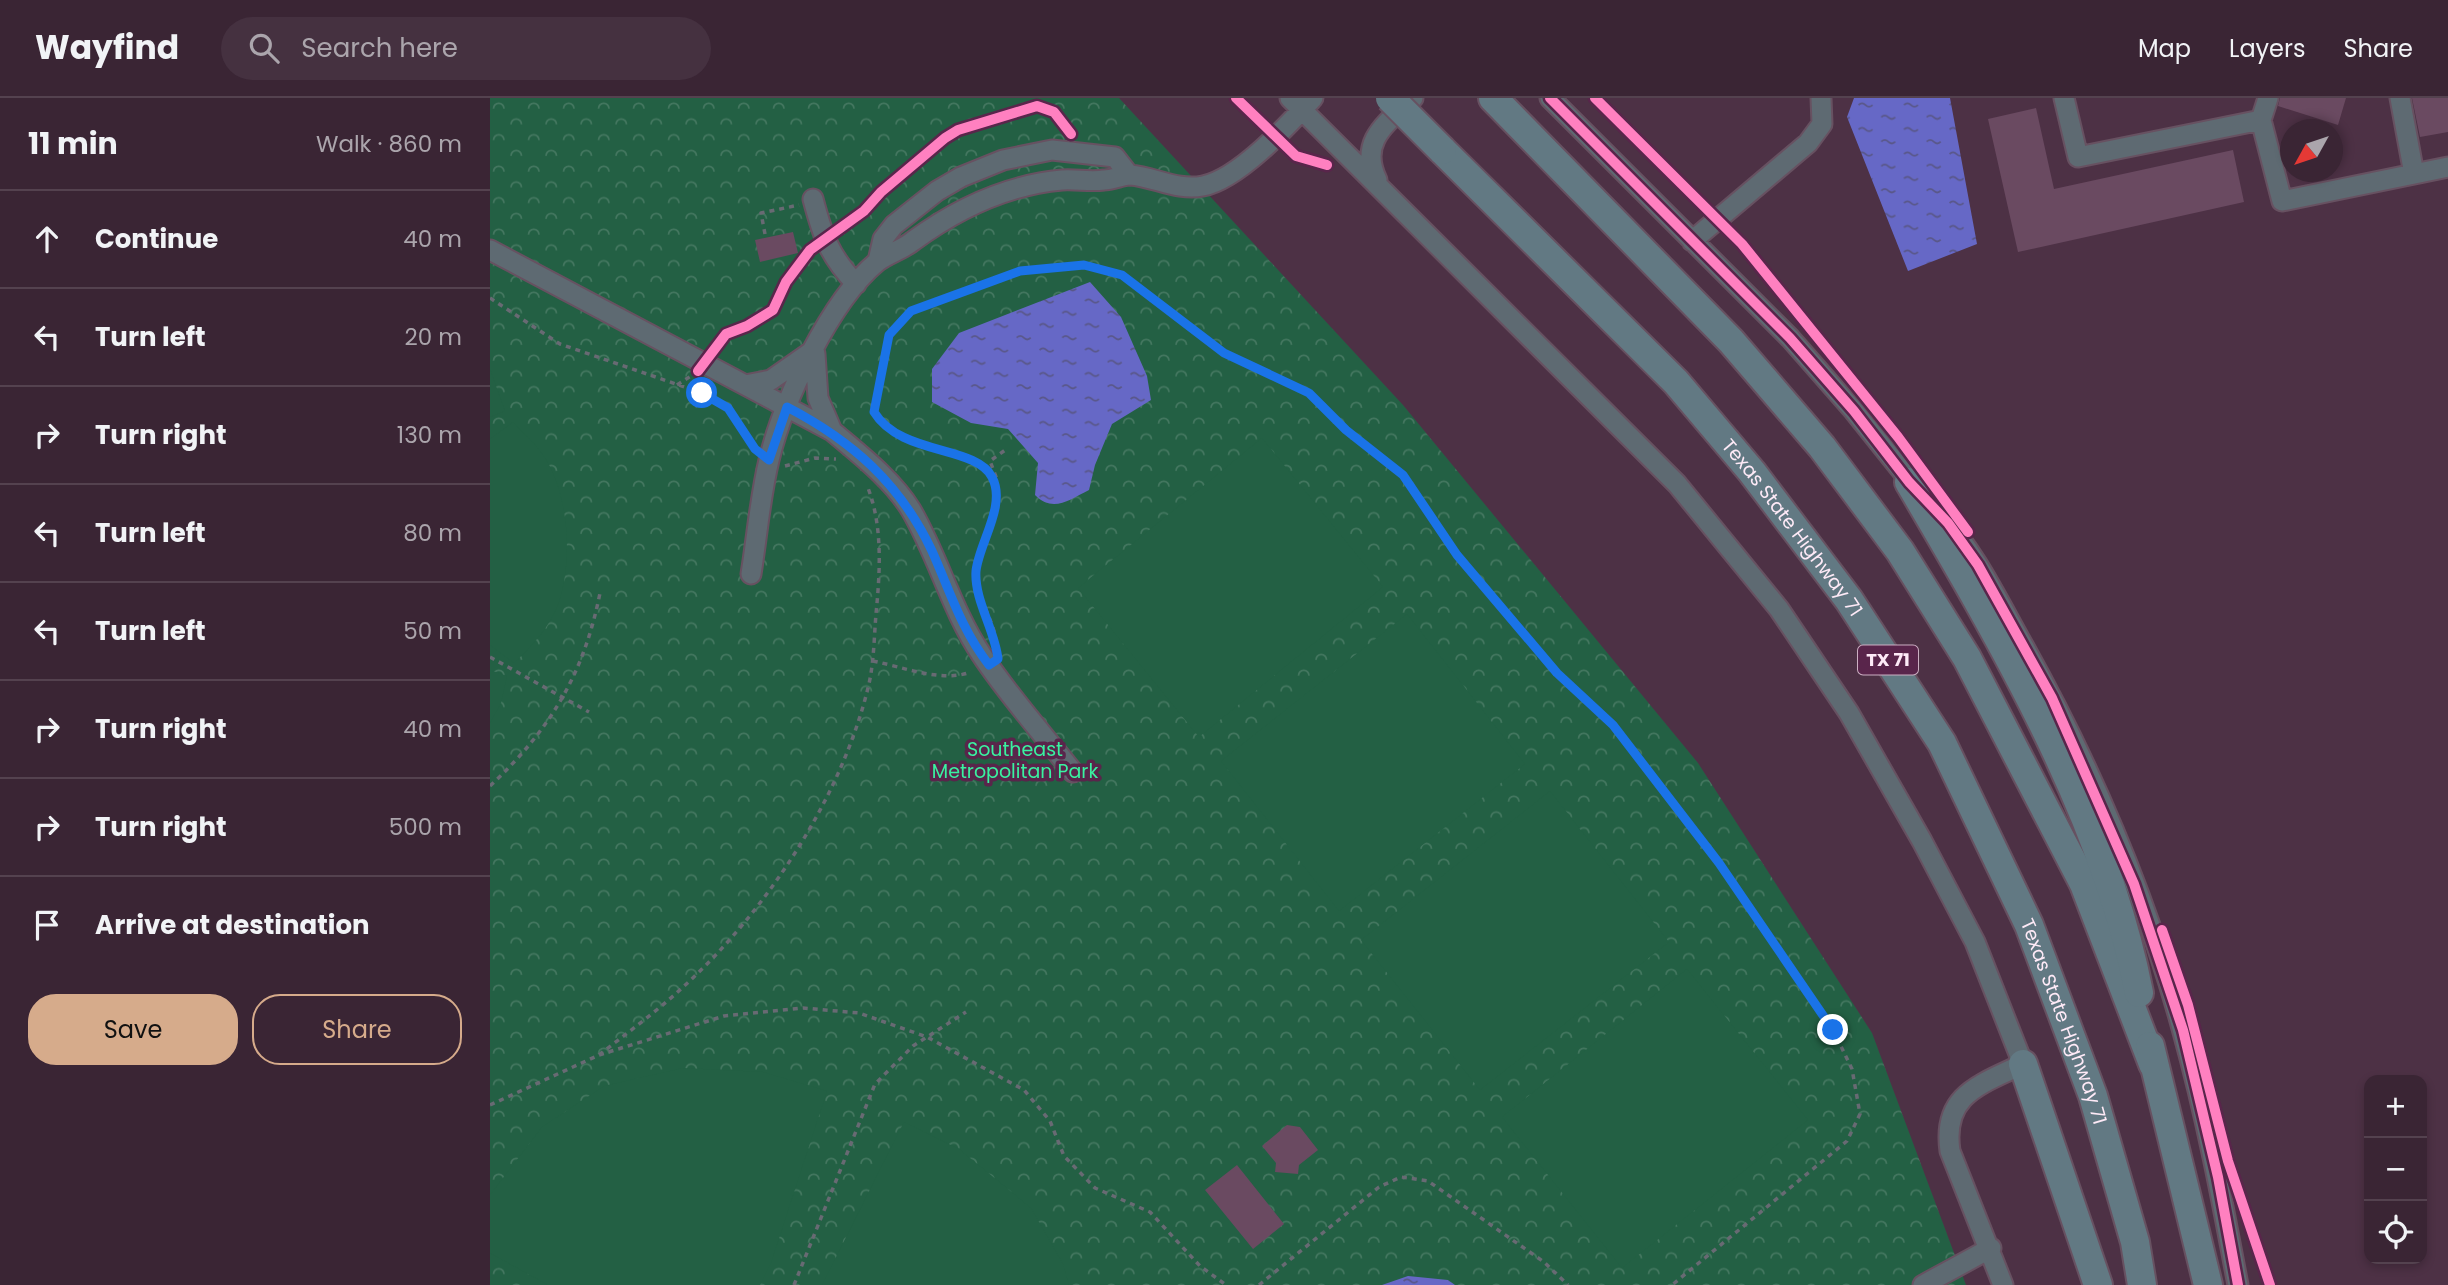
<!DOCTYPE html>
<meta charset="utf-8">
<style>
:root{--surface:#3a2534;--page:#453140;--text:#f1f3f6;--muted:#aba5ac;--line:#54424f;--accent:#d6ab8b}
body{margin:0;font-family:Poppins,sans-serif;background:var(--page);color:var(--text)}
.controls{position:absolute;right:21px;bottom:21px;display:grid;overflow:hidden;border-radius:14px;box-shadow:0 4px 10px #0003}
.controls button{width:63px;height:63px;display:grid;place-items:center;padding:0;border:0;border-bottom:2px solid var(--line);background:var(--surface);color:var(--text);font:35px sans-serif}
.compass{position:absolute;left:1790px;top:21px;width:63px;height:63px;border-radius:50%;background:var(--surface);box-shadow:0 4px 10px #0003;rotate:230deg}
.stop{position:absolute;width:21px;height:21px;margin:-16px;border:5px solid #1a73e8;border-radius:50%;background:#fff}
.stop.end{background:#1a73e8;border-color:#fff;box-shadow:0 2px 7px #0008}
.list{margin:0;padding:0;list-style:none}
h2{display:flex;justify-content:space-between;align-items:center;height:91px;margin:0;padding:0 28px;font-size:30px}
h2 small{font-size:23px;font-weight:400;color:var(--muted)}
.list li{display:grid;grid-template-columns:46px 1fr auto;gap:21px;align-items:center;box-sizing:border-box;height:98px;padding:0 28px;border-top:2px solid var(--line)}
.list b{display:block;font-size:26px;white-space:nowrap}
.list em{font-size:23px;font-style:normal;color:var(--muted)}
.actions{display:flex;gap:14px;padding:21px 28px}
.actions a{flex:1;padding:16px 0;border:2px solid var(--accent);border-radius:28px;text-align:center;font-size:24px;color:var(--accent)}
.actions .main{background:var(--accent);color:#111}
.icon{flex:none;width:38px;height:38px;fill:none;stroke:currentColor;stroke-width:2;stroke-linecap:round;stroke-linejoin:round}
.map{position:relative;flex:none;width:1958px;height:1187px;overflow:hidden}
header{display:flex;align-items:center;gap:42px;box-sizing:border-box;height:98px;padding:0 35px;background:var(--surface);border-bottom:2px solid var(--line)}
header strong{font-size:33px}
nav{display:flex;gap:38px;margin-inline-start:auto;font-size:24px}
.search{width:490px;height:63px;background:var(--page);display:flex;align-items:center;gap:18px;box-sizing:border-box;padding:0 24px;border-radius:38px;color:var(--muted);font-size:26px}
main{display:flex}
aside{flex:1;background:var(--surface)}
.map>svg:first-child{display:block}
.forest{fill:url(#forest-crowns)}
.garden{fill:#236044}
.water{fill:url(#water-ripples)}
.building{fill:#6a4a61}
.lines{fill:none;stroke-linecap:round;stroke-linejoin:round}
.minor-casing{stroke:#675161;stroke-width:23}
.highway-casing{stroke:#675161;stroke-width:32}
.path{stroke:#686a73;stroke-width:3.5;stroke-dasharray:5 5;stroke-linecap:butt}
.minor{stroke:#5e6a72;stroke-width:19}
.highway{stroke:#627983;stroke-width:28}
.highway-bridge-casing{stroke:#675161;stroke-width:32;stroke-linecap:butt}
.highway-bridge{stroke:#627983;stroke-width:28}
.cycleway-casing{stroke:#59254b;stroke-width:15}
.cycleway{stroke:#ff80c0;stroke-width:10}
.route{stroke:#1a73e8;stroke-width:9}
.labels{text-anchor:middle;stroke-width:7;stroke-linejoin:round;paint-order:stroke}
.shield{fill:#59254b;stroke:#ccafc3;stroke-width:2}
.shield-label{font-size:18px;font-weight:bold;fill:#feeaf7}
.street-label{font-size:19px;fill:#feeaf7;stroke:#59254b}
.park-label{font-size:19px;fill:#39f2a0;stroke:#59254b}
</style>
<header>
<strong>Wayfind</strong>
<div class="search"><svg class="icon" aria-label="search" viewBox="0 0 24 24"><circle cx="10" cy="10" r="6"/><path d="M15 15l6 6"/></svg>Search here</div>
<nav><a>Map</a><a>Layers</a><a>Share</a></nav>
</header>
<main>
<aside>
<h2>11 min<small>Walk · 860 m</small></h2>
<ul class="list">
<li><svg class="icon" aria-label="ahead" viewBox="0 0 24 24"><path d="M12 20V5M6 11l6-6 6 6"/></svg><div><b>Continue</b></div><em>40 m</em></li>
<li><svg class="icon" aria-label="left" viewBox="0 0 24 24"><path d="M17 20v-9H6M10 6l-5 5 5 5"/></svg><div><b>Turn left</b></div><em>20 m</em></li>
<li><svg class="icon" aria-label="right" viewBox="0 0 24 24"><path d="M7 20v-9h11M14 6l5 5-5 5"/></svg><div><b>Turn right</b></div><em>130 m</em></li>
<li><svg class="icon" aria-label="left" viewBox="0 0 24 24"><path d="M17 20v-9H6M10 6l-5 5 5 5"/></svg><div><b>Turn left</b></div><em>80 m</em></li>
<li><svg class="icon" aria-label="left" viewBox="0 0 24 24"><path d="M17 20v-9H6M10 6l-5 5 5 5"/></svg><div><b>Turn left</b></div><em>50 m</em></li>
<li><svg class="icon" aria-label="right" viewBox="0 0 24 24"><path d="M7 20v-9h11M14 6l5 5-5 5"/></svg><div><b>Turn right</b></div><em>40 m</em></li>
<li><svg class="icon" aria-label="right" viewBox="0 0 24 24"><path d="M7 20v-9h11M14 6l5 5-5 5"/></svg><div><b>Turn right</b></div><em>500 m</em></li>
<li><svg class="icon" aria-label="arrive" viewBox="0 0 24 24"><path d="M6 21V4h12l-3 4 3 4H6"/></svg><div><b>Arrive at destination</b></div></li>
</ul>
<div class="actions"><a class="main">Save</a><a>Share</a></div>
</aside>
<div class="map">
<svg width="1958" height="1187" viewBox="0 0 1958 1187">
<defs>
<pattern id="forest-crowns" width="20" height="18" patternUnits="userSpaceOnUse" patternTransform="scale(1.75)"><rect width="20" height="18" fill="#236044"/><path d="M2 6a3 3 0 1 1 6 0M12 15a3 3 0 1 1 6 0" fill="none" stroke="#447760"/></pattern>
<pattern id="water-ripples" width="26" height="14" patternUnits="userSpaceOnUse" patternTransform="scale(1.75)"><rect width="26" height="14" fill="#6668c6"/><path d="M2 4q2-2 4 0t4 0M15 11q2-2 4 0t4 0" fill="none" stroke="#595788"/></pattern>
</defs>
<rect width="100%" height="100%" fill="#4d3145"/>
<path class="forest" d="M0 0H629L913 307 1208 665 1382 935 1476 1187H0Z"/>
<path class="garden" d="M0 271 15 313 0 319Z
M23 324C33 335 45 345 53 357 79 394 83 462 69 504 61 528 42 548 24 565L0 547V341Z
M772 340 893 489 709 639 588 490Z
M917 516 1035 666 849 813 731 663Z
M0 572 17 578 11 605 0 625Z
M1060 693 1179 844 990 992 871 842Z
M1197 871 1318 1022 1132 1170 1012 1019Z
M193 970 273 974 337 993 281 1165 270 1187H58L0 1155V1097L52 1029 114 988Z
M414 1024 469 1051 541 1110 573 1166 579 1187H332Z"/>
<path class="water" d="M1364 0H1460L1487 146 1418 173 1357 19Z
M600 184 631 219 657 278 661 302 622 326 605 367 599 392C579 402 563 415 545 397L548 365 518 331 481 325 442 304V271L469 235Z
M918 1178 958 1182 965 1187H892Z"/>
<path class="building" d="M1790 0H1856L1848 27 1788 8Z
M1922 0H1958V34L1930 39Z
M1546 10 1564 91 1743 52 1754 104 1528 154 1498 21Z
M303 134 308 155 270 164 265 142Z
M797 1027 810 1029 828 1052 809 1067 808 1076 785 1074 786 1065 772 1048Z
M747 1067 794 1126 763 1151 715 1092Z"/>
<g class="lines">
<g class="minor-casing">
<path id="minor" d="M800 0 1187 386 1289 511 1359 615 1432 743 1485 844 1533 966C1489 987 1452 997 1460 1053L1513 1187
M1060 0 1300 240 1364 313 1428 393
M1574 0 1588 59 1771 22 1792 103 1958 69
M1910 0 1924 76
M1771 22 1778 0
M887 82C868 43 897 25 923 0
M323 101C333 139 339 157 366 186
M1202 143 1318 45 1332 26 1331 0
M0 152 342 333C369 356 402 381 421 412 448 458 461 511 491 556 518 597 552 635 583 674
M388 163 393 141 404 127 447 93 471 79 513 62 562 52 625 59 639 77
M325 256 328 300 342 333
M255 287 281 282 321 254
M1449 415C1485 454 1508 503 1534 549 1601 669 1657 801 1693 934 1716 1017 1732 1102 1748 1187
M261 476C267 439 270 399 279 362 293 303 340 203 387 164 397 156 412 152 423 143 468 110 516 87 572 82 586 81 600 84 614 82 623 82 632 77 640 77 665 79 687 93 713 88 749 81 798 27 823 0
M1433 1187 1501 1150"/>
</g>
<g class="highway-casing">
<g id="highway">
<path d="M1003 0 1241 243 1332 349 1410 453 1477 560 1594 786 1663 966"/>
<path id="s1" d="M952 52 1186 284 1262 374 1359 502 1452 645 1539 827 1603 998 1645 1144 1652 1187"/>
<path d="M1419 384C1510 539 1615 717 1649 895"/>
<path d="M1660 948 1718 1187"/>
<path d="M1533 966 1608 1187"/>
</g>
</g>
<path class="path" d="M349 131 468 32 547 8 564 14 581 36
M275 136 271 115 309 107
M0 200 70 246 212 295 238 310 263 348
M224 251 236 236 257 228 283 212 296 184 320 152
M187 287 201 278
M295 368 325 360 346 361
M504 387 508 384 500 363 518 350
M506 544C504 520 484 498 487 473 489 445 517 406 502 379 484 346 411 358 384 314L399 237 421 213 530 173 595 168 632 177 734 255 819 295 856 332 913 377 967 457 1067 575 1123 627 1229 765 1343 932 1362 971 1370 1016 1357 1043 1182 1187
M0 559 99 614
M383 563C413 569 452 585 481 574
M0 688C60 632 94 576 110 495
M109 957C137 935 166 914 192 890 276 814 351 700 378 590 384 566 384 540 386 516 390 474 393 429 378 390
M0 1007 109 957 234 918 313 910 369 915 437 939 534 992 560 1023 574 1058 605 1090 660 1114 710 1168 736 1187
M304 1187 385 986 423 948 476 914
M769 1187 889 1089 911 1079 938 1083 1054 1164 1078 1187"/>
<use href="#minor" class="minor"/>
<use href="#highway" class="highway"/>
<g class="highway-bridge-casing">
<path id="highway-bridge" d="M900 0 952 52"/>
</g>
<use href="#highway-bridge" class="highway-bridge"/>
<g class="cycleway-casing">
<path id="cycleway" d="M746 0 806 58 837 67
M1060 0 1300 240 1364 313 1419 384 1458 425 1488 467 1562 600 1644 786 1693 932 1728 1079 1748 1187
M1105 0 1252 146 1408 339 1478 434
M208 273 236 236 257 228 283 212 296 184 320 152 374 113 391 94 455 40 468 32 547 8 564 14 581 36
M1672 832 1698 907 1738 1063 1780 1187"/>
</g>
<use href="#cycleway" class="cycleway"/>
</g>
<g class="lines">
<path class="route" d="M212 295 238 310 265 351 279 362 297 309C362 343 410 385 442 453 460 493 471 531 499 567L508 561C505 532 484 502 486 473 489 445 517 407 502 379 485 347 411 358 384 314L399 237 421 213 530 173 594 167 632 177 734 255 819 295 856 332 913 377 967 457 1067 575 1123 627 1229 765 1343 932"/>
</g>
<g class="labels">
<rect class="shield" x="1368" y="547.5" width="60" height="29" rx="5"/>
<g class="shield-label">
<text x="1398" y="568">TX 71</text>
</g>
<g class="street-label">
<text dy="7" stroke="none"><textPath href="#s1" startOffset="516">Texas State Highway 71</textPath></text>
<text dy="7" stroke="none"><textPath href="#s1" startOffset="1083">Texas State Highway 71</textPath></text>
</g>
<g class="park-label">
<text x="525" y="658">Southeast<tspan x="525" dy="22">Metropolitan Park</tspan></text>
</g>
</g>
</svg>
<div class="controls">
<button>+</button>
<button>−</button>
<button><svg class="icon" aria-label="locate" viewBox="0 0 24 24"><circle cx="12" cy="12" r="6"/><path d="M12 2v4M12 18v4M2 12h4M18 12h4"/></svg></button>
</div>
<svg class="compass" viewBox="-18 -18 36 36"><path d="M0-13l5 13h-10z" fill="#e53935"/><path d="M0 13l5-13h-10z" fill="#aba5ac"/></svg>
<div class="stop" style="left:212px;top:295px"></div>
<div class="stop end" style="left:1343px;top:932px"></div>
</div>
</main>
